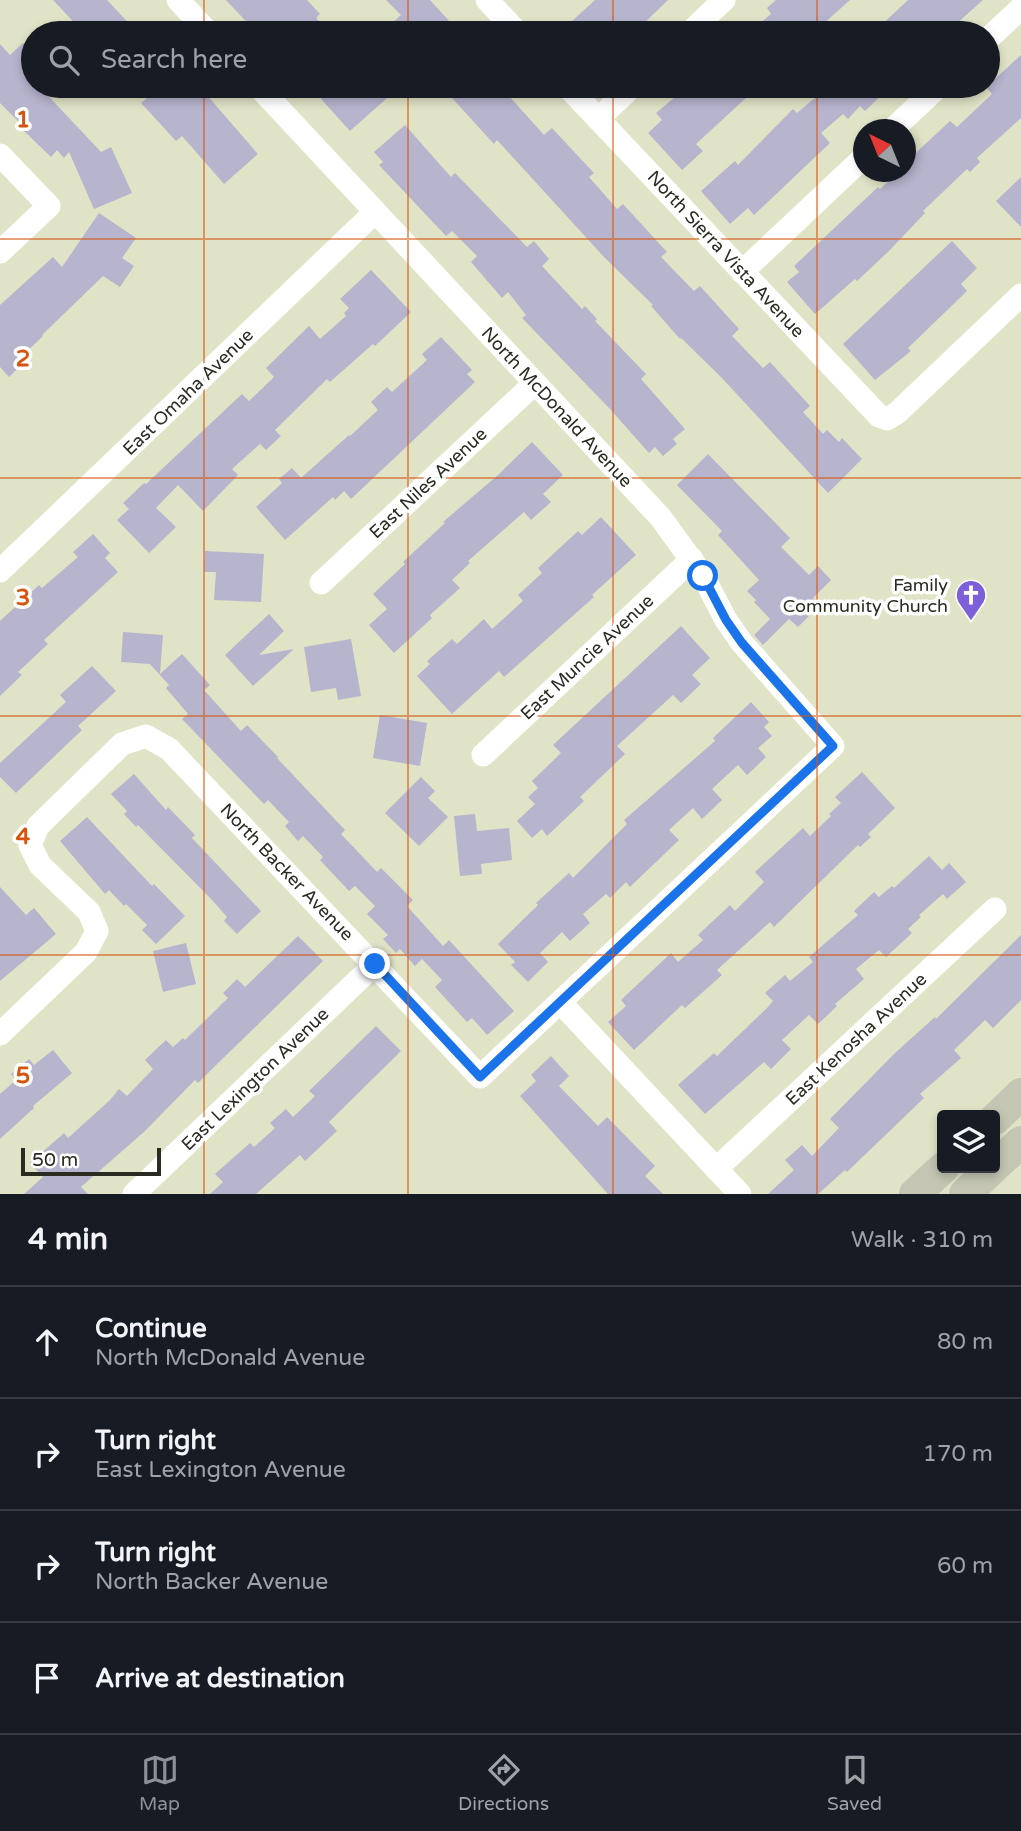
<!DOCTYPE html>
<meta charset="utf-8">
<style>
:root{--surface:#171b24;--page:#242831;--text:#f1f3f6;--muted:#9ea1a6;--line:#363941;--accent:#8c9099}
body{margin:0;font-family:"Varela Round",sans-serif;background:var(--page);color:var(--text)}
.controls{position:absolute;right:21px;bottom:21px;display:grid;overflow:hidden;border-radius:7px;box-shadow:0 4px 10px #0003}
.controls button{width:63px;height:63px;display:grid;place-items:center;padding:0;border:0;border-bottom:2px solid var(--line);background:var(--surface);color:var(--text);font:35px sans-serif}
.compass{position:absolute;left:853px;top:119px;width:63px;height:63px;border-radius:50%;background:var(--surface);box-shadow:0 4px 10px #0003;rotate:317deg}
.scale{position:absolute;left:21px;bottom:18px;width:140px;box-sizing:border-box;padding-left:7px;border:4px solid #2b2b21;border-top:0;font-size:19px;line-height:24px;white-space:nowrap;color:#2b2b21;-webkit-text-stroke:5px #fff;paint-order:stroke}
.stop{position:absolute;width:21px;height:21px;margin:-16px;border:5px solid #1a73e8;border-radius:50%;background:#fff}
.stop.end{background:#1a73e8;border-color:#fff;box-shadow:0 2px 7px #0008}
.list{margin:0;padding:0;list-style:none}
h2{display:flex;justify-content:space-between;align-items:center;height:91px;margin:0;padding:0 28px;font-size:30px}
h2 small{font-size:23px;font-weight:400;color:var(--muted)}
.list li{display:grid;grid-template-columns:46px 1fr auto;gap:21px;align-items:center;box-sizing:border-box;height:112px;padding:0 28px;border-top:2px solid var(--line)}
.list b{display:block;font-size:26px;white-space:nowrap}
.list p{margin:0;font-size:23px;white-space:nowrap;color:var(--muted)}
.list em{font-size:23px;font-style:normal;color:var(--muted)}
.icon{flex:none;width:38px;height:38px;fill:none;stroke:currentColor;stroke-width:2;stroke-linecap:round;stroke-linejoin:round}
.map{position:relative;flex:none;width:1021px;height:1194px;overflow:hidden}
.search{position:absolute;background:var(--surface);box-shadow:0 4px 10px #0003;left:21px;right:21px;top:21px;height:77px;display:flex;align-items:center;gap:18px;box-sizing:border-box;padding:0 24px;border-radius:38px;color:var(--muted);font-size:26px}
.sheet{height:539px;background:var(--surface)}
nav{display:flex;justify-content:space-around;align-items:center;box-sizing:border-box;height:98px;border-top:2px solid var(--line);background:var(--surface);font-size:19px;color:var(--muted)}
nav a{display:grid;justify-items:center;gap:4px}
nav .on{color:var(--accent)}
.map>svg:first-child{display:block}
.building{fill:#b7b4ce}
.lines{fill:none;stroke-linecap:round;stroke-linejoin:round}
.minor{stroke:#fff;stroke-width:23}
.secondary{stroke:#c4c6b3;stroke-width:32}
.route{stroke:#1a73e8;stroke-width:9}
.grid{fill:none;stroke:#d5540e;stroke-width:2;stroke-opacity:0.55}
.labels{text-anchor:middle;stroke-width:7;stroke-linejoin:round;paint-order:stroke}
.street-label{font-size:18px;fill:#2b2b21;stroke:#fff}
.poi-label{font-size:18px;fill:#2b2b21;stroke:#fff;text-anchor:end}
.grid-label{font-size:23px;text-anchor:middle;font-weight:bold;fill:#d5540e;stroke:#fff;stroke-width:7;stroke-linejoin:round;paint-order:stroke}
</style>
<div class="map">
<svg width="1021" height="1194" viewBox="0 0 1021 1194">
<rect width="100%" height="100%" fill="#e1e3c7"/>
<path class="building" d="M53 0H107L138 33H84Z
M226 0H307L320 14 316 18 330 33H257Z
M386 0H430L460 33H381L401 15Z
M595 0H668L634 33H581L571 22Z
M776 0H850L821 26 828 33H767L759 24 771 14 767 8Z
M908 0H983L946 33H873Z
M23 43 33 54V86H39L101 152 111 147 132 193 94 209 69 152 64 158 57 150 51 157 22 129 24 127 0 103V44L10 55Z
M1021 55V118L977 158 980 162 970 172 967 169 923 211 925 213 889 251 857 281 855 279 815 314 787 282 799 272 794 266 878 187 880 189 898 172H906V162L950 121 957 127 992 94 986 87Z
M138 86H199L258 154 224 184 182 136 176 141 141 103 149 96Z
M336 86H377L387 98 350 131 321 99Z
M441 86H520L509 96 544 135 552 128 594 173 589 177 617 209 623 204 667 252 661 257 694 291 700 286 739 329 732 336 763 368 770 362 810 406 803 412 823 434 827 430 839 442 842 438 862 459 828 493 721 377 681 338 680 339 651 306 653 305 604 257 497 140 494 144Z
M688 86H759L696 144 703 151 682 170 648 133 662 120 656 113Z
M829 86H891L865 111 860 106 848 119 843 114 821 133 830 143 754 215 748 208 730 224 701 191 735 161 738 165 793 109 797 113Z
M405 125 451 177 455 173 527 247 534 241 549 259 542 266 582 309 585 306 597 319 595 321 646 374 641 379 685 429 673 439 677 444 663 456 655 447 649 453 610 409 522 318 526 315 508 292 502 298 471 262 477 256 452 231 446 236 379 165 383 162 374 152Z
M1021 177V227L996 201Z
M99 213 136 238 122 258 134 266 120 287 103 276 42 335 43 336 22 356 26 360 9 377 0 367V305L53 257 62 267Z
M952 241 977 268 961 284 967 291 908 348 911 351 875 380 843 344Z
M371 270 411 312 375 346 373 344 330 382 327 379 275 430 281 436 266 450 260 444 232 469 238 475 203 511 178 485 156 508 176 527 149 553 117 520 129 509 123 503 144 483 146 484 242 394 249 401 274 377 266 368 309 326 320 339 346 316 344 313 349 308 340 299Z
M441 337 472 370 467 374 475 382 351 499 344 491 335 500 333 497 285 540 256 507 282 483 279 479 292 468 301 478 349 435 350 436 378 410 371 402 387 387 392 392 427 360 422 354Z
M532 442 563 475 543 494 551 502 531 520 524 512 468 561 470 563 452 580 460 588 430 615 432 618 394 653 369 625 387 609 373 594 405 564 403 562 445 523 443 522 498 475Z
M708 454 790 538 781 547 809 575 818 566 831 580 813 598 820 605 798 627 789 619 763 645 754 635 770 619 754 602 756 600 747 591 759 580 718 535 722 531 677 485Z
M601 517 636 555 592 595 594 597 504 677 499 671 452 714 417 676 430 664 427 661 452 639 457 644 484 619 492 629 523 601 518 595 542 573 538 568 578 531 582 535Z
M93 534 110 553 105 558 118 572 44 640 48 644 18 672 22 675 0 696V621L39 585 42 588 78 557 73 552Z
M205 551 264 554 261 602 214 600 216 572H204Z
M269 614 284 631 259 655 294 649 253 686 225 655Z
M681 626 710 658 692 675 701 684 681 703 673 695 617 746 625 754 580 797 584 801 547 836 542 829 532 838 517 821 535 804 528 797 538 788 532 781 561 753 553 745Z
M123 632 163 635 160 674 182 654 210 685 204 690 241 731 247 725 278 757 277 758 345 830 341 834 377 872 381 868 413 900 407 906 443 946 449 940 514 1011 487 1035 472 1018 467 1022 435 987 442 980 422 959 415 966 400 949 396 953 383 939 388 935 367 914 375 906 355 886 349 891 320 860 323 857 303 836 298 841 285 826 289 822 268 800 264 804 182 719 188 714 166 688 169 685 150 664 121 662Z
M351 639 361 696 338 700 336 688 311 692 304 647Z
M92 666 116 691 78 726 82 730 16 793 0 777V763L66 702 60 695Z
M751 702 769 722 764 727 772 736 758 748 766 757 747 775 738 765 712 789 722 800 702 819 693 808 669 830 679 840 630 887 626 882 610 898 606 894 583 914 590 923 570 941 562 932 540 953 548 962 528 982 511 965 515 962 498 944 538 905 536 903 569 873 573 878 627 824 624 820 715 741 713 738Z
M380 715 427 723 420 766 373 758Z
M862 772 895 808 868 834 871 837 860 847 858 845 774 927 770 922 717 970 722 975 685 1008 682 1005 634 1050 608 1022 626 1006 621 1000 671 953 678 962 703 940 698 935 730 905 735 911 764 882 755 872 803 828 810 836 831 816 829 814 841 803 835 797Z
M134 774 166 810 168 807 195 835 192 838 261 911 237 934 224 921 227 917 212 900 138 825 136 827 124 814 127 811 111 794Z
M421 777 435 791 428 798 448 817 419 846 385 813Z
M475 814 477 831 509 828 512 860 481 864 482 874 460 876 454 816Z
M87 817 152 886 154 884 185 916 156 944 142 930 147 925 126 904 124 906 109 890 105 894 60 841Z
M929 856 942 870 949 863 966 882 947 899 943 894 919 915 921 917 908 929 912 933 886 957 879 950 856 969 864 979 835 1004 837 1006 818 1024 809 1015 782 1040 791 1049 771 1069 764 1062 705 1114 678 1085 714 1053 717 1056 767 1008 773 1001 765 993 785 975 790 981 813 962 809 957 858 915 854 911 874 892 879 897 892 886 894 888Z
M0 887 26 915 34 908 56 934 0 981Z
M1021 935V1000L993 1028 985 1020 954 1050 961 1058 920 1094 924 1098 847 1172 845 1170 818 1194H768L794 1170 785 1160 802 1145 812 1156 839 1128 830 1119 895 1053 935 1017 936 1019Z
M298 936 323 961 212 1069 198 1083 195 1080 145 1131 81 1187 88 1194H24L43 1177 30 1163 64 1133 68 1138 110 1100 119 1089 127 1096 153 1069 145 1060 166 1040 173 1047 183 1038 185 1040 228 998 223 993 237 979 245 987Z
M186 943 196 984 163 992 153 951Z
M376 1026 401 1051 329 1122 337 1131 305 1161 300 1155 256 1194H210L223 1182 215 1174 250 1143 254 1147 275 1128 270 1123 286 1109 293 1117 315 1096 309 1091Z
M53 1050 72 1073 33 1106 34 1108 0 1139V1094L16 1080 11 1074 29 1059 34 1065Z
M551 1056 569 1076 559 1086 598 1126 607 1117 655 1166 645 1176 663 1194H608L520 1096 536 1081 531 1075Z"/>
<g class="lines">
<path class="minor" d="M178 0 209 33
M487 0 518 33
M689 33 724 0
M988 39 1021 8
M567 86 879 416 887 419 897 413 1021 295
M598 119 633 86
M892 130 939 86
M0 155 49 206 0 252
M742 272 864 157
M0 571 375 212
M321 583 535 383
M483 755 692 559
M560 1002 740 1194
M0 1034 86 952 97 931 89 912 40 865 30 845 38 826 122 744 146 736 169 749 480 1077 833 746 742 643 726 620 703 576 661 518 258 86
M716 1169 995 909
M134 1194 375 964"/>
<path class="secondary" d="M995 1119 1021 1094
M995 1166 1021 1142
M915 1194 943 1168
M965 1194 993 1168"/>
</g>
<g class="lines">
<path class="route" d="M375 964 480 1077 833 746 742 643 726 620 703 576"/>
</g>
<path class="grid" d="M204 0V33M408 0V33M613 0V33M817 0V33M204 86V1194M408 86V1194M613 86V1194M817 86V1194M0 239H1021M0 478H1021M0 716H1021M0 955H1021"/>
<defs>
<g id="church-pin" transform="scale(1.575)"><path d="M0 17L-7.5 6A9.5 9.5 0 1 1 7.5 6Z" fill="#7d5fd9" stroke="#fff"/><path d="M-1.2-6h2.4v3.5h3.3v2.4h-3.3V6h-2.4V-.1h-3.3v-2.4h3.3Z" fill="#fff"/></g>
</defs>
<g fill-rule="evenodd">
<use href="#church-pin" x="971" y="595"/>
</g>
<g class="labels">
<g class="street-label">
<text transform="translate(726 254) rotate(47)" y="6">North Sierra Vista Avenue</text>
<text transform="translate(188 392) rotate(-44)" y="6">East Omaha Avenue</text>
<text transform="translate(557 407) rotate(47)" y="6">North McDonald Avenue</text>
<text transform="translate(428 483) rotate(-43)" y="6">East Niles Avenue</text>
<text transform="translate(587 657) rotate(-43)" y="6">East Muncie Avenue</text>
<text transform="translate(287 872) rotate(46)" y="6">North Backer Avenue</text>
<text transform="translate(856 1039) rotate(-43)" y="6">East Kenosha Avenue</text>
<text transform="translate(255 1079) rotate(-44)" y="6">East Lexington Avenue</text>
</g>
<g class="poi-label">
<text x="948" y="591">Family<tspan x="948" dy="21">Community Church</tspan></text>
</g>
</g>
<g class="grid-label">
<text x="23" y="127">1</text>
<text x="23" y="366">2</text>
<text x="23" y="605">3</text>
<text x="23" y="844">4</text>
<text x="23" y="1083">5</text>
</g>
</svg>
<div class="controls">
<button><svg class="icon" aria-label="layers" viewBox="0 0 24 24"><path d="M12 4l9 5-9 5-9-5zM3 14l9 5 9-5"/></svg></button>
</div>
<svg class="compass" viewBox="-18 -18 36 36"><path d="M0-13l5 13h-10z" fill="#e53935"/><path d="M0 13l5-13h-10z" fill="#9ea1a6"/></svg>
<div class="scale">50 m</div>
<div class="stop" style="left:703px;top:576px"></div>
<div class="stop end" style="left:375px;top:964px"></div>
<div class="search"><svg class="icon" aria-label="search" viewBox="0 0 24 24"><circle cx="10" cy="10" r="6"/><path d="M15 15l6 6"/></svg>Search here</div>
</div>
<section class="sheet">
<h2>4 min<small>Walk · 310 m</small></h2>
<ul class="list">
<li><svg class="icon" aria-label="ahead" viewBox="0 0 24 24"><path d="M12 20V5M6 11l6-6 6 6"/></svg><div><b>Continue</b><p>North McDonald Avenue</p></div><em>80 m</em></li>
<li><svg class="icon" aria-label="right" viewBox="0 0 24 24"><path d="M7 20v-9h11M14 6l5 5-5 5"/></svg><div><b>Turn right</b><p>East Lexington Avenue</p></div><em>170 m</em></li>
<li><svg class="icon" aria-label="right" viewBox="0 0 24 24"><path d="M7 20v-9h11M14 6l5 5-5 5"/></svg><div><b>Turn right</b><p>North Backer Avenue</p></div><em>60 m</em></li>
<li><svg class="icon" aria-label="arrive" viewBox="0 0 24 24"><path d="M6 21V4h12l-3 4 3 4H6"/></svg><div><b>Arrive at destination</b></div></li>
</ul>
</section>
<nav>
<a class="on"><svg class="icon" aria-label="map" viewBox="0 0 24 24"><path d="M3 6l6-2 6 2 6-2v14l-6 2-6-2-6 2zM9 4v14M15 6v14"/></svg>Map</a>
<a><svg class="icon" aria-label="directions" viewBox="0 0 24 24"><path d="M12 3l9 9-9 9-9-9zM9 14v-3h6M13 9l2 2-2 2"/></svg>Directions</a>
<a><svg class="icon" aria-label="saved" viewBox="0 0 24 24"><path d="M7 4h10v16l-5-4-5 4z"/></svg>Saved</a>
</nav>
